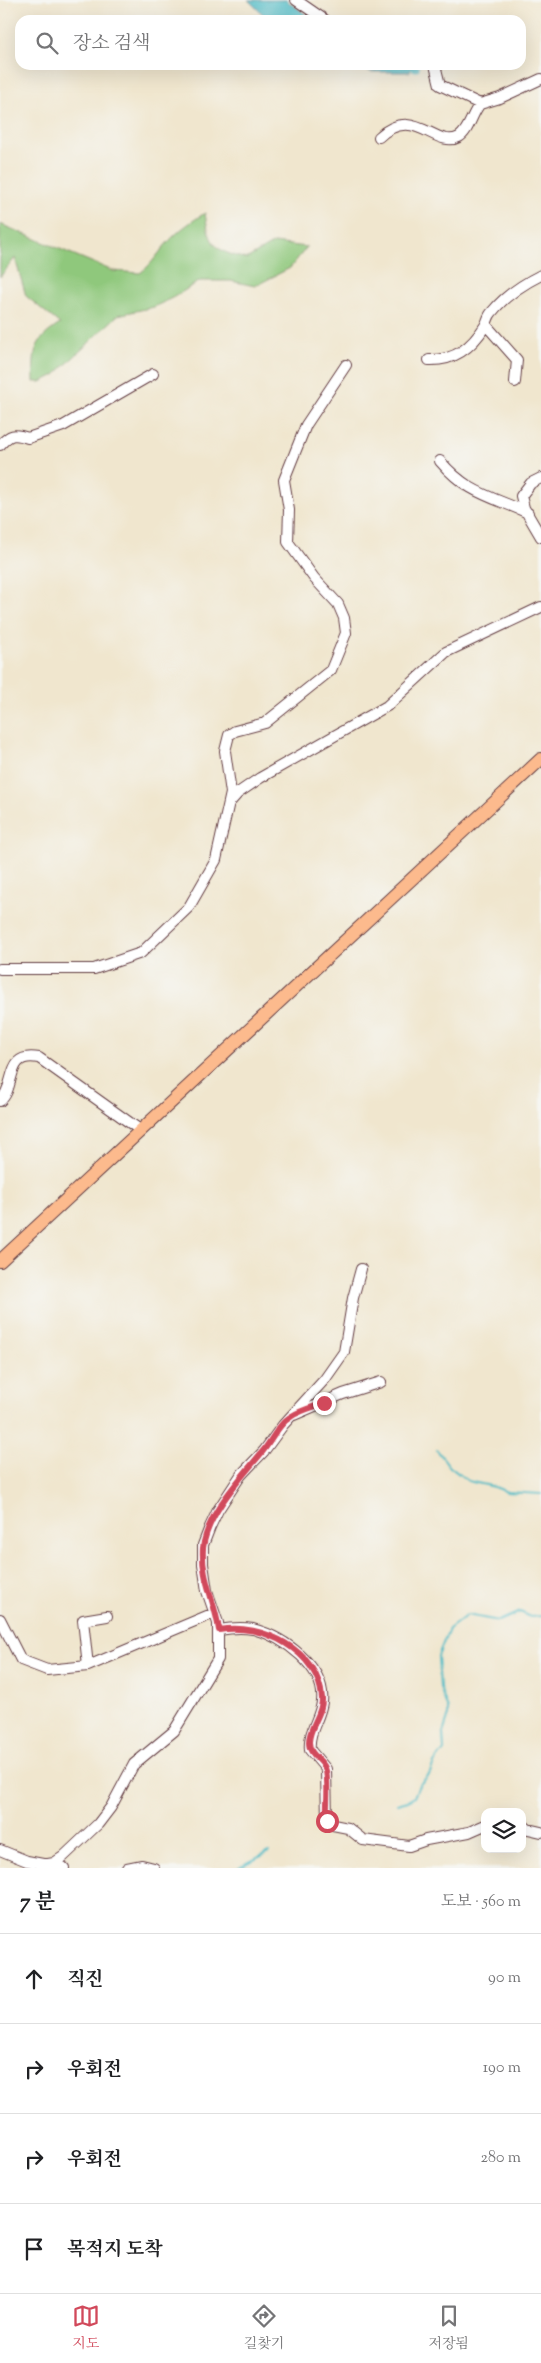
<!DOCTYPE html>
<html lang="ko">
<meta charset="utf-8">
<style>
:root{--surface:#fff;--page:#f6f6f6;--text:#202124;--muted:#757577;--line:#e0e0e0;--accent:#d1495b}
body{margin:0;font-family:"Sorts Mill Goudy","Noto Serif KR",serif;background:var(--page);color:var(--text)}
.controls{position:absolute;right:15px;bottom:15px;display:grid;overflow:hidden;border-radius:10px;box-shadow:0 5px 20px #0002}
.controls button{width:45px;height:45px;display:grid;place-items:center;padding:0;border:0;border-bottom:1px solid var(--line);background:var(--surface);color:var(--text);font:25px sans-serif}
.stop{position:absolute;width:15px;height:15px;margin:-11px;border:4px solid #d1495b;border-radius:50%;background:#fff}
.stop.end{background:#d1495b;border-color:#fff;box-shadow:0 1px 5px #0008}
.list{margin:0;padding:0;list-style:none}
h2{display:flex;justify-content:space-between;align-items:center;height:65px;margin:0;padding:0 20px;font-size:21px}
h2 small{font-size:16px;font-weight:400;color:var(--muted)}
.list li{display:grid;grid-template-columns:32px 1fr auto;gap:15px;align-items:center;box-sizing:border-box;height:90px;padding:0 20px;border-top:1px solid var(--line)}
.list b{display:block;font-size:19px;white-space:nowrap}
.list em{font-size:16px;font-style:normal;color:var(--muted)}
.icon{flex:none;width:28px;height:28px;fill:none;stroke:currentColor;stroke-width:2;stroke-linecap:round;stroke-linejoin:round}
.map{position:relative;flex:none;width:541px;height:1868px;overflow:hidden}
.search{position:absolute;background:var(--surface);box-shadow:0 5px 20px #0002;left:15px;right:15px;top:15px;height:55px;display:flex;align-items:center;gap:12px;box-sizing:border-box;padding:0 18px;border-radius:15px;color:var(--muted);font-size:19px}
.sheet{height:425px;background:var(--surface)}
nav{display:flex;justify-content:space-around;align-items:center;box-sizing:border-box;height:70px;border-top:1px solid var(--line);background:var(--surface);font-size:14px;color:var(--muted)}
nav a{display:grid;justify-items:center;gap:2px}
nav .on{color:var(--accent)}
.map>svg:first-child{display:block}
.green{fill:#8fc87c;stroke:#6c7454}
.water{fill:#4dbbc6;stroke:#4c6d78}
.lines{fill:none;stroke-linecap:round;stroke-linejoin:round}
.stream{stroke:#4dbbc6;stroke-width:2}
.canal{stroke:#4dbbc6;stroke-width:7}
.minor-casing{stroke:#633d43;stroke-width:12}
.major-casing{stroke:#633d43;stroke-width:14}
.minor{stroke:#fff;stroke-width:10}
.major{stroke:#fcba8d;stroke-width:12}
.route{stroke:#d1495b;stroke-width:6}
</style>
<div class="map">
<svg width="541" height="1868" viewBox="0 0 541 1868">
<rect width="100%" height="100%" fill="#f6f6f2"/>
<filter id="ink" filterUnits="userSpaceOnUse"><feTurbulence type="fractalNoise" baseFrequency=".02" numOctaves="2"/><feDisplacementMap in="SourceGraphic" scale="10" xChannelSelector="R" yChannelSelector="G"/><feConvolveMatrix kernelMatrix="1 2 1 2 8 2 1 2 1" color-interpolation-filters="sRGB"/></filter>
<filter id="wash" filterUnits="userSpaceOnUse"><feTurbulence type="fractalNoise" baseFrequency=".0096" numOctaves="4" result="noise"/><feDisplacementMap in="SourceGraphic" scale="20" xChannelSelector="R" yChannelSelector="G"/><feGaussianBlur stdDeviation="1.12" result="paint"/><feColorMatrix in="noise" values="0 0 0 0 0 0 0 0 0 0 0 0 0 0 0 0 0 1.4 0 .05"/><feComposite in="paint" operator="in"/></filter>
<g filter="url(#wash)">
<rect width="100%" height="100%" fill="#f0e6ce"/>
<path class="green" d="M205 213C210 246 214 250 246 259L274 243 307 247 290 268 255 286 231 281H200L174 297 154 307 118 315 55 375 41 382H34C33 351 33 341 60 324L26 296 15 258 0 277V224L113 271 140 273C153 264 159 251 170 240 180 229 192 221 205 213Z"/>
<path class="water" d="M248 0H286L314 20H269Z
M355 65H412L410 72H371Z"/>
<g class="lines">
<path class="stream" d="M437 1450 450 1467 468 1481 495 1487 507 1492 541 1494
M397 1804 408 1801 414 1797 419 1785 429 1775 434 1763 444 1750 443 1733 448 1718V1709L440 1688 438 1656 449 1629 467 1615 499 1621 520 1612 531 1617 541 1616
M238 1868 269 1852"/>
<path class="canal" d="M407 65 416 68"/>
</g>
</g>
<g filter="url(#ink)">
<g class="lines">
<g class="minor-casing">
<path id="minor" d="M296 0 325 20
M435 65 440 85 480 104 500 98 541 79
M379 137C414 104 436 150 459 137 469 131 472 113 480 104
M486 325 517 360 515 382
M429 360C455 361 472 347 485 326 488 321 488 316 492 312 505 296 523 284 541 275
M0 445C10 434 14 433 28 438L63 426 153 374
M440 461C468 494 491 496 528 513
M541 478 531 483 521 496 524 508 541 537
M230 802 238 793 260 778 387 706 446 652 541 607
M0 969H94L141 953 189 907 216 860 231 793 225 751 229 735 235 731 265 723 331 670 346 633 344 618 338 604 314 578 288 542 289 510 284 480 306 425 346 365
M0 1101C17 1087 4 1051 39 1058L140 1130
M294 1415 343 1394 381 1382
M0 1619 21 1660 47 1670 88 1666 214 1613
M219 1630C230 1628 242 1627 253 1629 284 1637 326 1667 322 1702 320 1719 308 1731 310 1750L326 1769 327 1821 333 1825 348 1828 363 1840 409 1846 426 1840 469 1832 485 1825
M88 1666 83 1620 107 1616
M522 1824 528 1829 541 1832
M0 1850 27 1861 64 1868
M42 1865 54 1863 63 1857 98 1824 111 1807 134 1764 174 1731 218 1659V1623L207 1591 203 1564V1545L210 1527 218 1510 241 1475 264 1451 283 1425 325 1379 344 1352 353 1298 361 1269
M127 1868 142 1865 154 1868"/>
</g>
<g class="major-casing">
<path id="major" d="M0 1261 541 759"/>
</g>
<use href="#minor" class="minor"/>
<use href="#major" class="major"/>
</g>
</g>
<g class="lines" filter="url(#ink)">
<path class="route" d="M324 1403C314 1407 301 1410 292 1416 279 1423 272 1440 263 1451 242 1477 207 1513 203 1548 201 1578 215 1601 219 1630 262 1622 319 1651 322 1698 323 1714 309 1727 309 1742 309 1757 324 1759 326 1771 329 1787 326 1804 327 1821"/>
</g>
</svg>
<div class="controls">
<button><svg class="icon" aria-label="layers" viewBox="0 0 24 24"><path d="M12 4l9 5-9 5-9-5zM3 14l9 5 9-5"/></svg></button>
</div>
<div class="stop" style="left:327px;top:1821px"></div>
<div class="stop end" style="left:324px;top:1403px"></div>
<div class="search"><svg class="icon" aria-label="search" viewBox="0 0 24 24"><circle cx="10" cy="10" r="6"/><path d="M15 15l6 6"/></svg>장소 검색</div>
</div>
<section class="sheet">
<h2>7 분<small>도보 · 560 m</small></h2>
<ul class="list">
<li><svg class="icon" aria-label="ahead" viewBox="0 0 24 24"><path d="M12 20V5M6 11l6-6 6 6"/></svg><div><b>직진</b></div><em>90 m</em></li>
<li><svg class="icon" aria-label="right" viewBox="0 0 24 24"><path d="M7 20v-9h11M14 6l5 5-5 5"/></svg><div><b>우회전</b></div><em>190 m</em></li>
<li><svg class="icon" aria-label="right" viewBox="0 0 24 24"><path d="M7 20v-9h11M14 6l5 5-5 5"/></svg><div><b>우회전</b></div><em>280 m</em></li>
<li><svg class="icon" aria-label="arrive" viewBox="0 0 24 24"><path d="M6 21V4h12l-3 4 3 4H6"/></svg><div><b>목적지 도착</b></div></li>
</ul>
</section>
<nav>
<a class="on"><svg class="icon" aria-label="map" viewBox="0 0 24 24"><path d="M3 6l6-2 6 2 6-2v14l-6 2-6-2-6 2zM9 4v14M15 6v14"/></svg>지도</a>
<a><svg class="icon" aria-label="directions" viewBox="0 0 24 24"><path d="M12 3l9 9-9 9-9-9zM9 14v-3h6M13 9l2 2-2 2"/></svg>길찾기</a>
<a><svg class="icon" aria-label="saved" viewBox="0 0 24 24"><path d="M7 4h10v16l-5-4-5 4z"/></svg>저장됨</a>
</nav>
